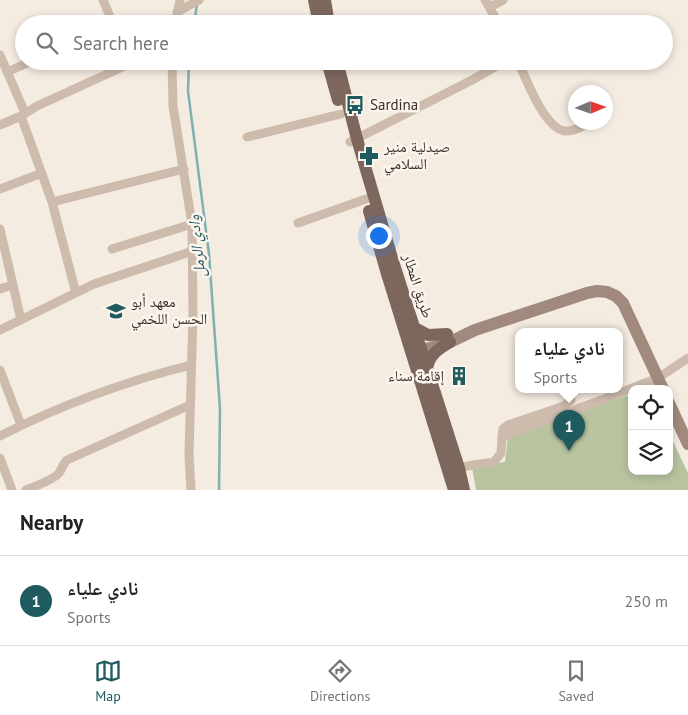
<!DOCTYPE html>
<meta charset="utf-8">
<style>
:root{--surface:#fff;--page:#f2f2f2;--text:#222;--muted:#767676;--line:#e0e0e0;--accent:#1f5a5e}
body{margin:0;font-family:"PT Sans","Noto Naskh Arabic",sans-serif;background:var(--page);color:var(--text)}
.controls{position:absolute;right:15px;bottom:15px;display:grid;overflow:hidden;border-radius:10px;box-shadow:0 2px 8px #0003}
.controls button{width:45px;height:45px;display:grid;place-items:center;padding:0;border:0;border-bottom:1px solid var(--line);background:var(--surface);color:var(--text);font:25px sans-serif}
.compass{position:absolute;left:568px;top:85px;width:45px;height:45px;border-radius:50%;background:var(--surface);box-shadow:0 2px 8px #0003;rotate:88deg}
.you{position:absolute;left:378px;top:235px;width:18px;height:18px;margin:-12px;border:4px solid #fff;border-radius:50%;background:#1a73e8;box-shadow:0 0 0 8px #1a73e833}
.badge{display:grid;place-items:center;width:32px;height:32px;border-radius:50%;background:var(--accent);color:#fff;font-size:16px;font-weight:700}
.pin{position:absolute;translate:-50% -41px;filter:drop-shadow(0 1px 2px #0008)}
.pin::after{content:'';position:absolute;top:26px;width:18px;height:15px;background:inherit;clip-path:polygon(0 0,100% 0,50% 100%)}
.popup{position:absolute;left:515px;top:328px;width:108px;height:65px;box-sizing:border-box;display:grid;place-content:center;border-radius:10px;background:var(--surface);filter:drop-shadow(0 1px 4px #0005);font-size:16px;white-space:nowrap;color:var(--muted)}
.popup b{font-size:19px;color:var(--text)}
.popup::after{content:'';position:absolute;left:50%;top:100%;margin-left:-10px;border:10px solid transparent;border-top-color:var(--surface)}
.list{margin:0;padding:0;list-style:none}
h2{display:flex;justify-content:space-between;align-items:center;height:65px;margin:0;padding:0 20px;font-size:21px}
h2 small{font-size:16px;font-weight:400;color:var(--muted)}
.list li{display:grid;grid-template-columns:32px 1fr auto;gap:15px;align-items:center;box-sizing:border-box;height:90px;padding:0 20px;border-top:1px solid var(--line)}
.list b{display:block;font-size:19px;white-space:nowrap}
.list p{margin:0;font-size:16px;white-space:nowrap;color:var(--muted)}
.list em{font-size:16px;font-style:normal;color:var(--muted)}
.icon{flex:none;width:28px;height:28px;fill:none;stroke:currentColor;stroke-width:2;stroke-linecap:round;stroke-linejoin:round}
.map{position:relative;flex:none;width:688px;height:490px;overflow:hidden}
.search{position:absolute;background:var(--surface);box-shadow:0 2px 8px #0003;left:15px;right:15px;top:15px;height:55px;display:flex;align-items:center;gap:12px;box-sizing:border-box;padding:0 18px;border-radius:28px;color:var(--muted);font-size:19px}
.sheet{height:155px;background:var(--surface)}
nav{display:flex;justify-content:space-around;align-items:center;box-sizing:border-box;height:70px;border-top:1px solid var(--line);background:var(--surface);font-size:14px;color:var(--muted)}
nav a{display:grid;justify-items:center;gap:2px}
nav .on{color:var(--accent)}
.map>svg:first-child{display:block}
.green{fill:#b8c4a0}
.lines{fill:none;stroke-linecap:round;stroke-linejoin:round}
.stream{stroke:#7fb0b2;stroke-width:2.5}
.minor{stroke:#cdbbac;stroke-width:9}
.secondary{stroke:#a18a7d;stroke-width:12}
.primary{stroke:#7d675c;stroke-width:12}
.labels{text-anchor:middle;stroke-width:5;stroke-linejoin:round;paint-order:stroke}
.poi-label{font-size:15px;fill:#3b302b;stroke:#fbf5ee;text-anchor:start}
.street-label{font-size:15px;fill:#3b302b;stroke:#fbf5ee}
.water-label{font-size:16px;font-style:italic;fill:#1f5a5e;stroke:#fbf5ee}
</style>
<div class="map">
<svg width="688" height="490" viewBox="0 0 688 490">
<rect width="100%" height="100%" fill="#f4ebe1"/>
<path class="green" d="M632 394V471H669V433L688 473V490H476L472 467 505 462 508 436Z"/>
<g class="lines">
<path class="stream" d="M194 24 197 4
M189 61 188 91 209 254 220 409 219 490"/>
<path class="minor" d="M103 0 113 24
M485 0 499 24
M490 7 503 0
M177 12 199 0
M175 24 180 0
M0 55 25 113
M172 61 173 106 192 224 193 314 189 454 191 490
M518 61C526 79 544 128 565 131 573 132 583 126 591 122
M7 72 32 61
M21 116 52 202 184 169
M0 125 21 116 37 106 129 64 171 65
M247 137 341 114
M350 142 474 79 505 61
M0 189 42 173
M52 202 76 293
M298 223 366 199
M0 229 13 285 0 289
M112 249 192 224
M13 285 21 320
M0 330 94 284 193 251
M0 370 21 425
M0 436C59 406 127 381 191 365
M502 438 503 429 508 425 564 406 571 400 569 390
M0 458 12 490
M459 468 467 466 494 462 501 453 502 438 509 434 607 398 658 378 688 358
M26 490C33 487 54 480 59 473 63 468 61 466 67 460L190 405"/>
<path class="secondary" d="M412 353 450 342 475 330 587 293 597 291 607 292 616 296 623 303 663 389
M669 403 688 444"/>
<path class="primary" d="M314 0 319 24
M325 0 329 24
M327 61 338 100
M337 61 357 139 392 258 459 468 464 490
M369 211 387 274 454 490
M415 328 428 335 447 334
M427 369C429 355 438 349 450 342"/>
</g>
<defs>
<g id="bus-bare" transform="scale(1.5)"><path d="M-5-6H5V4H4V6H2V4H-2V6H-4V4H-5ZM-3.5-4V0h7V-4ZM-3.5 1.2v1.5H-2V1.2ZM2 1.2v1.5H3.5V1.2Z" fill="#1f5a5e" stroke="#fbf5ee" stroke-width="2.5" paint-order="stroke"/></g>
<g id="pharmacy-bare" transform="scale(1.5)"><path d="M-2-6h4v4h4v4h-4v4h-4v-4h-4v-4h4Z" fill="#1f5a5e" stroke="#fbf5ee" stroke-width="2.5" paint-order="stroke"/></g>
<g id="school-bare" transform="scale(1.5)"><path d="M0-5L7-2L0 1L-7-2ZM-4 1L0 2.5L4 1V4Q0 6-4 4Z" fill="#1f5a5e" stroke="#fbf5ee" stroke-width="2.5" paint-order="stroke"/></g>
<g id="building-bare" transform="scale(1.5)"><path d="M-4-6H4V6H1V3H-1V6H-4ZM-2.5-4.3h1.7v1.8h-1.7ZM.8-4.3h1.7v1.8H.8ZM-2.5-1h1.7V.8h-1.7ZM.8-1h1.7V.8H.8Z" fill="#1f5a5e" stroke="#fbf5ee" stroke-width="2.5" paint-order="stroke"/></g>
</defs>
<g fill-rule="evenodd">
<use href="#bus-bare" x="355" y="105"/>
<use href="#pharmacy-bare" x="369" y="156"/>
<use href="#school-bare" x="116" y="311"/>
<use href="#building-bare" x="459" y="376"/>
</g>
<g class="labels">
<g class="poi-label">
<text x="370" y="110">Sardina</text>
<text x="384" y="152">صيدلية منير<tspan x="384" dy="17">السلامي</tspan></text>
<text x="131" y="307">معهد أبو<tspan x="131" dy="17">الحسن اللخمي</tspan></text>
<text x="444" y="381" text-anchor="end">إقامة سناء</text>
</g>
<g class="street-label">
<text transform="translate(418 286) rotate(72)" y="5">طريق المطار</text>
</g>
<g class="water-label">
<text transform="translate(196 246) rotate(-96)" y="6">وادي الرمل</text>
</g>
</g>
</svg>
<div class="controls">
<button><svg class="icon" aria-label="locate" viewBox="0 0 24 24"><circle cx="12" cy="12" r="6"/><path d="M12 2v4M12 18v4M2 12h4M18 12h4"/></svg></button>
<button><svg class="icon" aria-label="layers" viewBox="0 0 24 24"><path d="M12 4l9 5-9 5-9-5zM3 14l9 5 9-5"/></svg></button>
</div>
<svg class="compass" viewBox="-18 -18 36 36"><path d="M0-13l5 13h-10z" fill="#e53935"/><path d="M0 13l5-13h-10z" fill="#767676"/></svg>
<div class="you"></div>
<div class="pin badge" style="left:569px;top:451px">1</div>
<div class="popup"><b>نادي علياء</b>Sports</div>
<div class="search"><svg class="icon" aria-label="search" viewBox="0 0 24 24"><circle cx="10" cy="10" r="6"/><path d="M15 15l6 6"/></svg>Search here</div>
</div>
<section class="sheet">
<h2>Nearby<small></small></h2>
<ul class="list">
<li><span class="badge">1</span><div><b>نادي علياء</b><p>Sports</p></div><em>250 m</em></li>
</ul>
</section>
<nav>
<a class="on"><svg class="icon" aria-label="map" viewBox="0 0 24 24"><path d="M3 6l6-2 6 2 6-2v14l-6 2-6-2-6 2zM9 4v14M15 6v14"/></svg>Map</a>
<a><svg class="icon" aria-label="directions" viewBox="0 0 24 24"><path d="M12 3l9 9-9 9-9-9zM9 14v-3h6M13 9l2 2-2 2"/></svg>Directions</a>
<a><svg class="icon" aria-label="saved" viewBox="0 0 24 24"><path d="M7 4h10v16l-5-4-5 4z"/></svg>Saved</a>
</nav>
